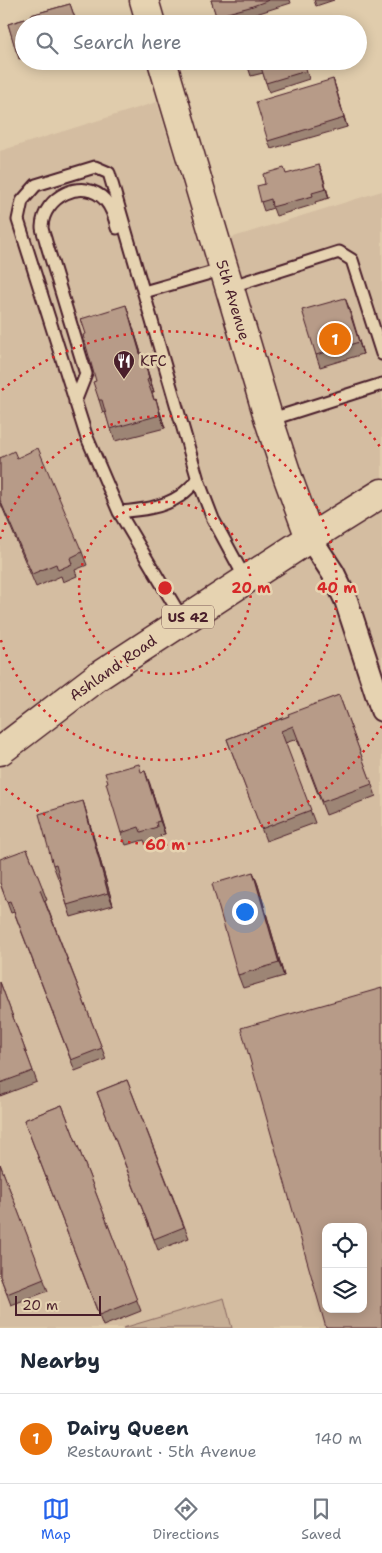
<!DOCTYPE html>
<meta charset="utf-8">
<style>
:root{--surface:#fff;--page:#f2f2f3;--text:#1f2937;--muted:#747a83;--line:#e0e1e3;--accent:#2563eb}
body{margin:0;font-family:"Shantell Sans",sans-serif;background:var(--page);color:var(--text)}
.controls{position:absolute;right:15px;bottom:15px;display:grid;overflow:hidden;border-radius:10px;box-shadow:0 2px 12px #0003}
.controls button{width:45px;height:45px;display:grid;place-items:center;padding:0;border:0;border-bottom:1px solid var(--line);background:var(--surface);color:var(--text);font:25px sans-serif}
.scale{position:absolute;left:15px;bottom:12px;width:86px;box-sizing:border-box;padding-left:5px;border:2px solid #4a1f2b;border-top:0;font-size:14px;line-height:18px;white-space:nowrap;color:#4a1f2b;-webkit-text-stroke:4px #e6d3b1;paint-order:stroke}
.you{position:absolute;left:244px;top:911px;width:18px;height:18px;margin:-12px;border:4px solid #fff;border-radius:50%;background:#1a73e8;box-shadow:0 0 0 8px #1a73e833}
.badge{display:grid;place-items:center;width:32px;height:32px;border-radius:50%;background:var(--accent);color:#fff;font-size:16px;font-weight:700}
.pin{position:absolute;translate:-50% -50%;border:2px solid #fff;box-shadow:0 1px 5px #0006}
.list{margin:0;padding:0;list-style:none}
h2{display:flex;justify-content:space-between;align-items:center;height:65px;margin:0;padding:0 20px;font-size:21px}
h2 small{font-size:16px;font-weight:400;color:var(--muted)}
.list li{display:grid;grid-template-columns:32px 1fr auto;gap:15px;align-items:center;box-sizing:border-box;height:90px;padding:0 20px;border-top:1px solid var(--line)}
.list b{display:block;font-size:19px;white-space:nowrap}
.list p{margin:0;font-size:16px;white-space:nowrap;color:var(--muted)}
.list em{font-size:16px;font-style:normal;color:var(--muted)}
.icon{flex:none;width:28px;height:28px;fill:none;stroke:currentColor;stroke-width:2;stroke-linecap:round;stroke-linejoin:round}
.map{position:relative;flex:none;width:382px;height:1328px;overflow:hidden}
.search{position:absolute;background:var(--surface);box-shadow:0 2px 12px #0003;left:15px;right:15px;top:15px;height:55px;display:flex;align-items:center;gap:12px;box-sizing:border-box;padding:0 18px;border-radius:28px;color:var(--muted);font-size:19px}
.sheet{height:155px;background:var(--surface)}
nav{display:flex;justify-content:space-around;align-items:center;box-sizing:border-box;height:70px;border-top:1px solid var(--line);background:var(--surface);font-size:14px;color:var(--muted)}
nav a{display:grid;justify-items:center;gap:2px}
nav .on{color:var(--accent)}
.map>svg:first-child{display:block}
.built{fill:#d4bda1;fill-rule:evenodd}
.green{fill:#c7af96;stroke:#886760}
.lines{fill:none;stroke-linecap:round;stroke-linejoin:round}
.lane-casing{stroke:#4a1f2b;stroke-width:15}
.street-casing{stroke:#4a1f2b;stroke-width:26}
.secondary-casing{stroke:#4a1f2b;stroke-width:31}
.primary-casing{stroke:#4a1f2b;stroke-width:31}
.lane{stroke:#e6d3b1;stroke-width:11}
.street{stroke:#e6d3b1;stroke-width:22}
.secondary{stroke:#e6d3b1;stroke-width:28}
.primary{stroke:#e6d3b1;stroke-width:28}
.wall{fill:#9d8575;stroke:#4a1f2b}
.shaded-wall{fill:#806c5f;stroke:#4a1f2b}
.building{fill:#b79b88;stroke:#4a1f2b;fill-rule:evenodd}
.ring{fill:none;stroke:#d62828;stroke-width:2.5;stroke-dasharray:2.5 5}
.labels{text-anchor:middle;stroke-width:5;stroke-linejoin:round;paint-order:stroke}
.shield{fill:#e6d3b1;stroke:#795553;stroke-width:1}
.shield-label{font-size:14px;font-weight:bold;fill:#4a1f2b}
.street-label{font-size:15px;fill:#4a1f2b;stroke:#e6d3b1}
.poi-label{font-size:15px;fill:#4a1f2b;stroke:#e6d3b1;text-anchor:start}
.centre{fill:#d62828;stroke:#e6d3b1;stroke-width:2.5}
.ring-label{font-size:15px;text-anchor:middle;font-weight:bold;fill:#d62828;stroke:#e6d3b1;stroke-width:5;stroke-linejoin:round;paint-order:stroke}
</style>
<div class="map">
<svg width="382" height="1328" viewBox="0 0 382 1328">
<rect width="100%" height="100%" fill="#e0ccac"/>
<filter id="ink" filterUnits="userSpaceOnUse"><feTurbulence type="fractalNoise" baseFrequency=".02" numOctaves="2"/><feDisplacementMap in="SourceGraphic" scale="10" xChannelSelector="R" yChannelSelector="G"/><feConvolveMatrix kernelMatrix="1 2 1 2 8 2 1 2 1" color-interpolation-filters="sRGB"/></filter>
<g filter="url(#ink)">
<path class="built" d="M157 102 201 247 382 191V1328H232L223 1298 123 1328H0V151ZM326 1227H363V1309H326Z"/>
<path class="green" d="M224 1298 232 1328H123Z"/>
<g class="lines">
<g class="lane-casing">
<path id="lane" d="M229 287 339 252 352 260 382 354
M144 292 224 269
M75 402 86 374 46 242C45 237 42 231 42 227 43 197 83 176 105 200 111 207 115 218 117 228
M269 420 382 384
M119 512C141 510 162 508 180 496 187 491 192 485 198 480
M183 620 119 512 86 435 18 220 22 201 36 185 95 167 109 173 198 480 213 519 246 580"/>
</g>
<g class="street-casing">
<path id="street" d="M310 538 333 573 346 600 382 710"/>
</g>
<g class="secondary-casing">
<path id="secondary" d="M144 0 151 24
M162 61 269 420 288 478 310 538"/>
</g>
<g class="primary-casing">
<path id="primary" d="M0 751 97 677 310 538 382 493"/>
</g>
<use href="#lane" class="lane"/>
<use href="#street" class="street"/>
<use href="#secondary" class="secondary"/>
<use href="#primary" class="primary"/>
</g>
<path class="wall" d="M211 0H290L291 3 253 15 222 24H219Z
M314 0H334L316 6Z
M70 4 77 24H24V58L19 59 8 24 32 17 31 15Z
M246 61H304L309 79 269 92 263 73 251 76Z
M333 79 347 127 271 149 268 141Z
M322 173 329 198 315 202 316 204 276 216 273 208 264 211 261 202 265 184 286 174Z
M345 298 363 354 320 367 316 355Z
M130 318 142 356 147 369 154 392H152L154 399 160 412 165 428 115 441 105 412 103 413 99 400 96 381Z
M0 458H17L82 552 87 565 75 570 77 576 63 582 61 576 36 587 0 502Z
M339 695 376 796 326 815 297 739 285 743 315 823 266 841 227 739 289 716Z
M145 771 165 834 160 835 162 840 146 845 144 840 126 845 121 833 142 772Z
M87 814 113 905 71 917 67 905 59 877 58 878 53 865Z
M27 849 47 900 45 901 106 1059 75 1071 14 912 11 913 0 883Z
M253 872 258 885 284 976 243 988 238 975Z
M0 982 37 1082 0 1096Z
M127 1080 189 1238 158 1250 97 1092Z
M62 1105 141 1311 103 1326 24 1120Z
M0 1164 48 1291 11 1305 0 1276Z"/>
<path class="shaded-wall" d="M333 79 336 88 347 127 344 118Z
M319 165 322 173 329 198 326 189Z
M345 298 350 310 363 354 359 342Z
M126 305 130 318 146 369 141 357Z
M143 356 147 369 154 392 149 379Z
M156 399 160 412 165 428 160 415Z
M145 771 150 784 165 834 160 821Z
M83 801 87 814 113 905 108 893Z
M253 872 258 885 284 976 279 963Z"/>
<path class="building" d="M211 0H269L250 7 216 16Z
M70 4 77 24H24V49L16 51 8 24 32 17 31 15Z
M290 19 292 24H276Z
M246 61H303L306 71 266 83 260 64 248 68Z
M333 79 344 118 268 141 256 102Z
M319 165 326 189 312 193 313 196 272 207 271 199 261 202 257 186 265 184 263 174 284 168 286 174Z
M345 298 359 342 316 355 302 310Z
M126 305 141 357 143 356 149 379 147 380 154 400 156 399 160 415 110 429 102 400H99L93 382 96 381 83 335 86 334 81 319Z
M38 448 82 552 70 558 72 564 58 570 56 564 32 574 0 500V458L14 451 17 458Z
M339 695 372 784 322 802 293 726 281 731 311 810 261 829 227 739 289 716 288 714Z
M139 764 141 772 145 771 160 821 156 822 157 827 141 832 139 827 121 833 106 783 108 782 105 773Z
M83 801 108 893 67 905 56 864 53 865 39 814Z
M27 849 43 889 40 890 102 1048 71 1060 10 901 7 902 0 883V859Z
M253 872 279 963 238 975 212 884Z
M0 982 33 1071 0 1083Z
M382 988V1328H326L241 1028ZM326 1227H363V1309H326Z
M127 1080 184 1227 154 1239 97 1092Z
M62 1105 137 1300 99 1315 24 1120Z
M0 1164 44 1279 7 1294 0 1276Z"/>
</g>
<g class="ring">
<circle cx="165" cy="588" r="86"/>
<path d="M0 539A172 172 0 1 1 0 637"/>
<path d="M382 726A257 257 0 0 1 2 786M2 390A257 257 0 0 1 382 450"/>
</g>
<defs>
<g id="restaurant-pin" transform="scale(1.125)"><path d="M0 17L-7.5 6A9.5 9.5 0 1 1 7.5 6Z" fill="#4a1f2b" stroke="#e6d3b1"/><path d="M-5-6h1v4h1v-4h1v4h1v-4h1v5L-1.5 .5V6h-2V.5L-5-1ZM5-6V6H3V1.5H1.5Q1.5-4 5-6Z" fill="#fff"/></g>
</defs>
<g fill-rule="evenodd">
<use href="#restaurant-pin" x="124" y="361"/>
</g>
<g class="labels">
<rect class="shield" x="162" y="605.5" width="52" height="23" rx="4"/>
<g class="shield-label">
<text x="188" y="622">US 42</text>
</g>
<g class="street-label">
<text transform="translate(233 300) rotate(73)" y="5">5th Avenue</text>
<text transform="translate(113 668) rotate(-35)" y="5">Ashland Road</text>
</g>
<g class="poi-label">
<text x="140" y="366">KFC</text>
</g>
</g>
<circle cx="165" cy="588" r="8" class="centre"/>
<g class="ring-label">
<text x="251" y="593">20 m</text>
<text x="337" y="593">40 m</text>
<text x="165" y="850">60 m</text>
</g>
</svg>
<div class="controls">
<button><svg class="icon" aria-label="locate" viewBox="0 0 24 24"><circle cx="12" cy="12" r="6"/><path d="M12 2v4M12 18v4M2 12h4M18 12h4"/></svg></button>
<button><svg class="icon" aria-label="layers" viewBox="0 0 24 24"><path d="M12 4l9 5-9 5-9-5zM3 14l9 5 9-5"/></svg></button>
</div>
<div class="scale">20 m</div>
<div class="you"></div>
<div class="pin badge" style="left:335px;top:339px;background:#e8710a">1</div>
<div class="search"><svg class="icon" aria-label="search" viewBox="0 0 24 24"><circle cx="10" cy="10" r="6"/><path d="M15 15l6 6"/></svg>Search here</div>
</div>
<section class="sheet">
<h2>Nearby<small></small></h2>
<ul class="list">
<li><span class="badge" style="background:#e8710a">1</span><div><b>Dairy Queen</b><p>Restaurant · 5th Avenue</p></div><em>140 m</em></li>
</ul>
</section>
<nav>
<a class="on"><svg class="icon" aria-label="map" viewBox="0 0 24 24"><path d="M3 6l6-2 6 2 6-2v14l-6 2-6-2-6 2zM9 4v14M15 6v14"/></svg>Map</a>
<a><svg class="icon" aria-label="directions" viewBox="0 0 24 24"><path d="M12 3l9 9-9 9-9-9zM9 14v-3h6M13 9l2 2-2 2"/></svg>Directions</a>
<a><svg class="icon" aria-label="saved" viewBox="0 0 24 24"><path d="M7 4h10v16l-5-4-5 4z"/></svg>Saved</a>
</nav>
